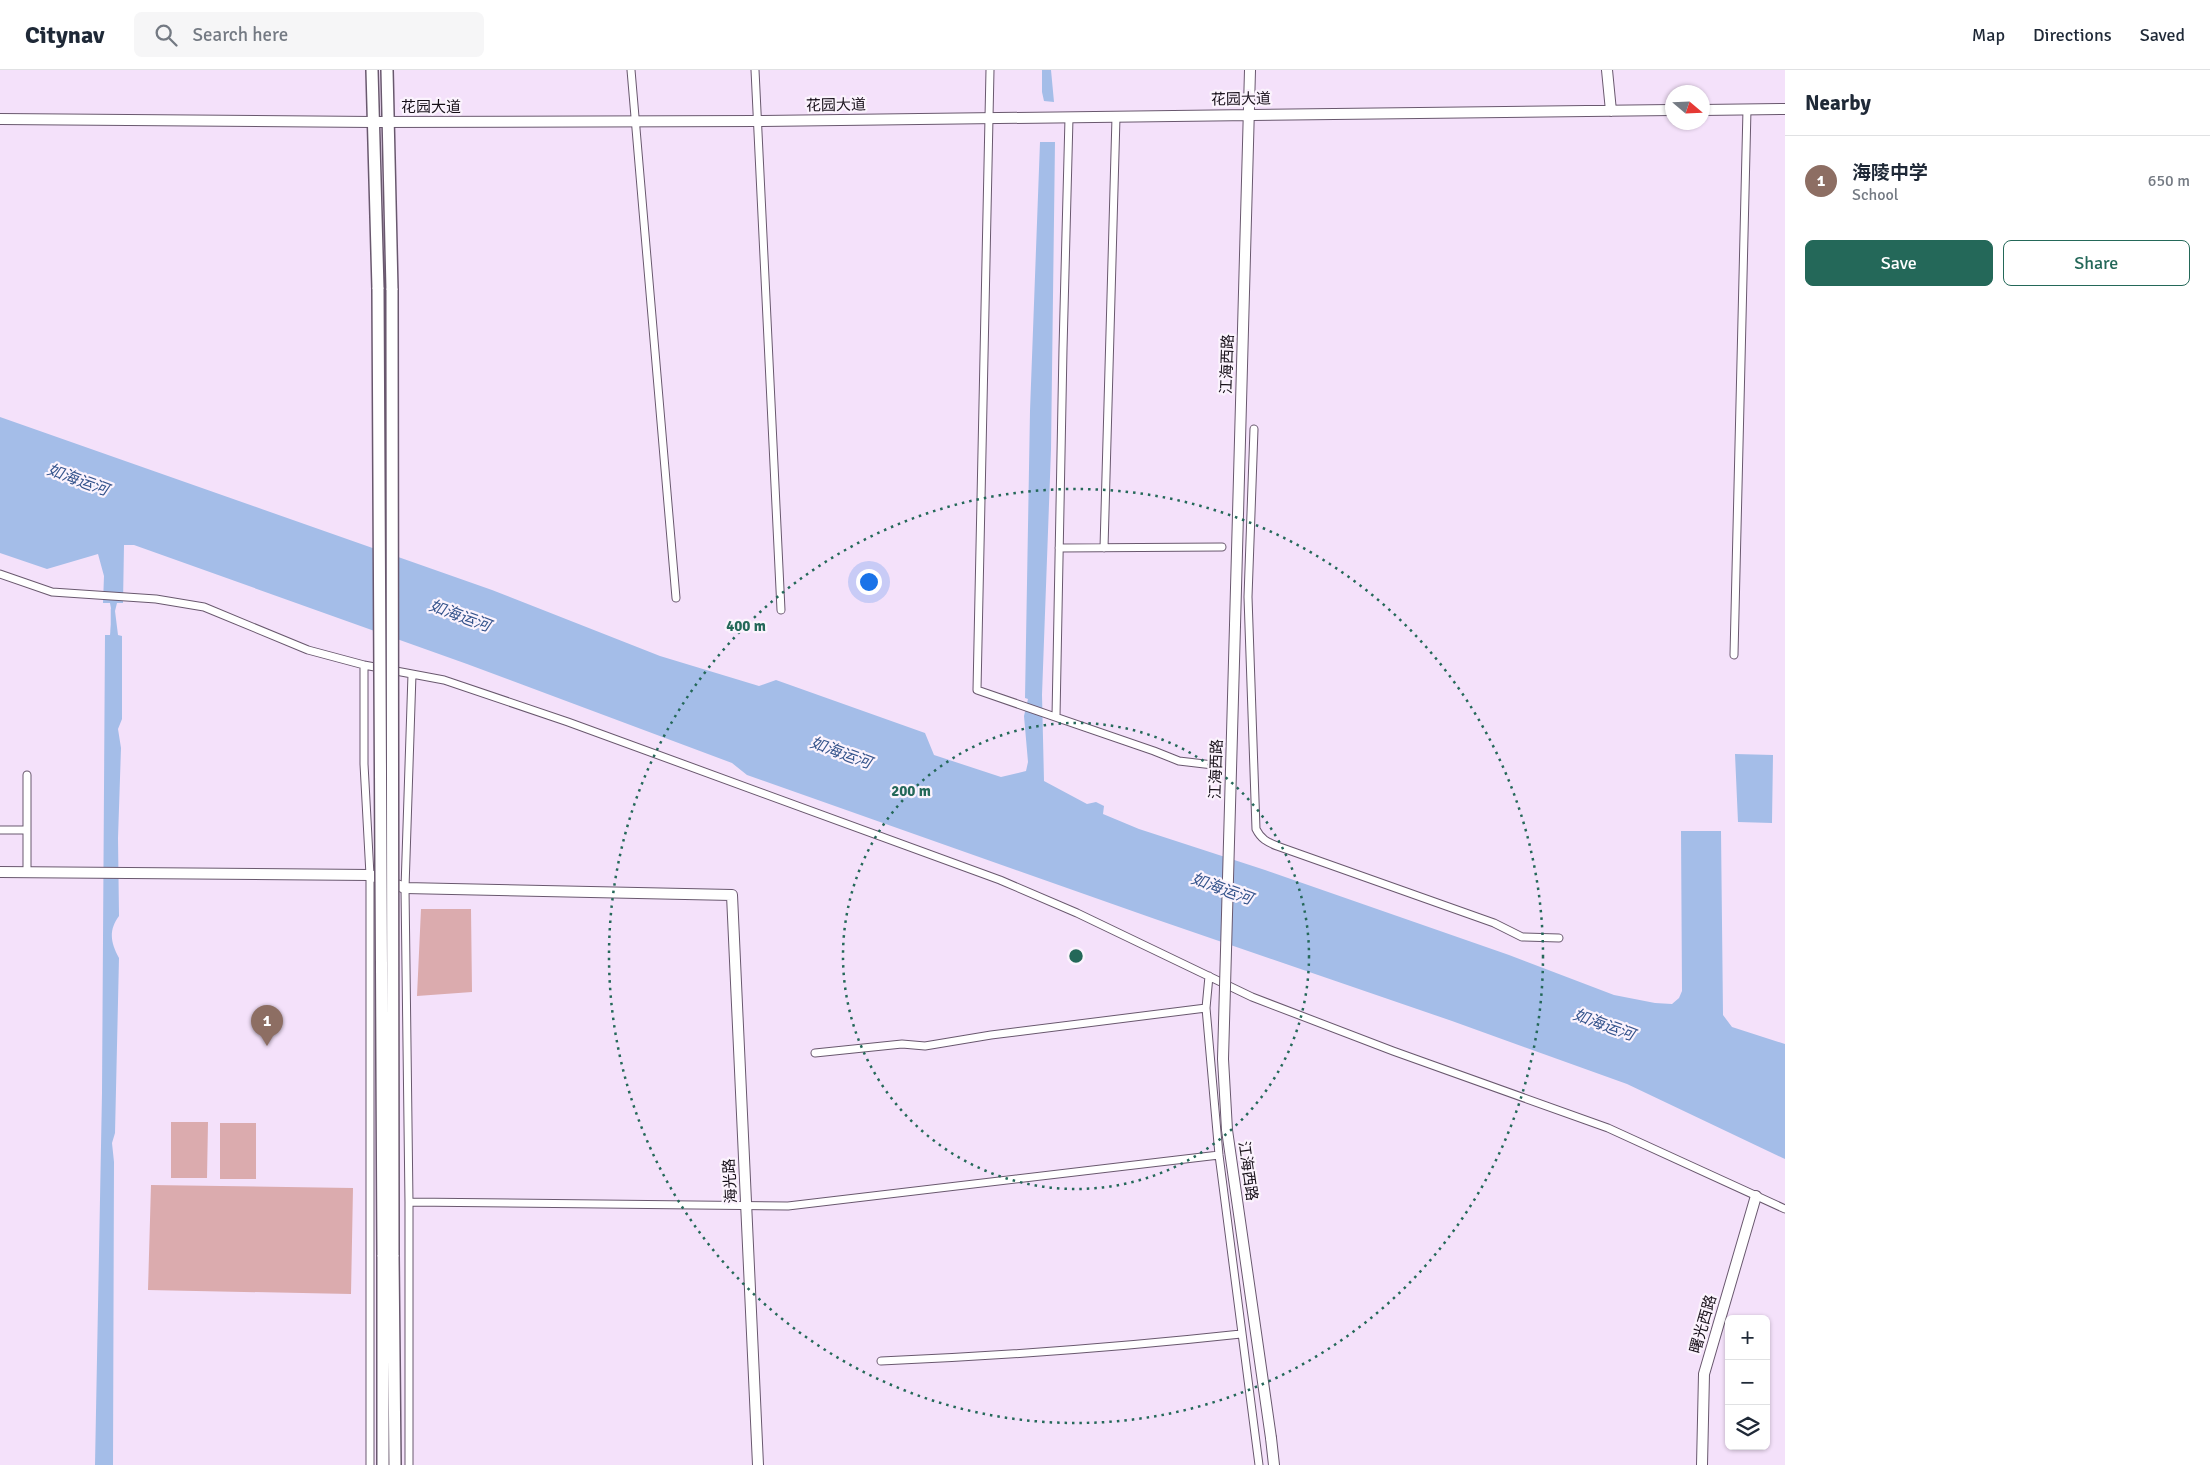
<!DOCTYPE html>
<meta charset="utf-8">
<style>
:root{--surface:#fff;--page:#f6f6f7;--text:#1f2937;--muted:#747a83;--line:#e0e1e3;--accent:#246859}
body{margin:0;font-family:Signika,"Noto Sans SC",sans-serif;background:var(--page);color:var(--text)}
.controls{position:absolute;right:15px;bottom:15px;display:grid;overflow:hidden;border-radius:8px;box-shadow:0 1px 4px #0004}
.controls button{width:45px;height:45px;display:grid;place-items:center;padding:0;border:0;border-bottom:1px solid var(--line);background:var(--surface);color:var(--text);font:25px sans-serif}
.compass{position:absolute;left:1665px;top:15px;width:45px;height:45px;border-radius:50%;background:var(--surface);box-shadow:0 1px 4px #0004;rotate:109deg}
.you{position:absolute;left:868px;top:511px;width:18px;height:18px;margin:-12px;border:4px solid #fff;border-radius:50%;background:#1a73e8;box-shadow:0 0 0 8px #1a73e833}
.badge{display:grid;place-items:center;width:32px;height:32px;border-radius:50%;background:var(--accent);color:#fff;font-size:16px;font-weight:700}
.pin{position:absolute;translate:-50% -41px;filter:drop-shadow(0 1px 2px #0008)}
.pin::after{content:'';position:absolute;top:26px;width:18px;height:15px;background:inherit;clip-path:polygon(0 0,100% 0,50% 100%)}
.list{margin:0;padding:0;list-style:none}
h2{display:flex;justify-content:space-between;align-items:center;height:65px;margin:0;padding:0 20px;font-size:21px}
h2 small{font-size:16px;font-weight:400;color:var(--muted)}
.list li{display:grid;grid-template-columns:32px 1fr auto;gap:15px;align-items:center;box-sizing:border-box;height:90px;padding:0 20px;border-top:1px solid var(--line)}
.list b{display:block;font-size:19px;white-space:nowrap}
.list p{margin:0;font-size:16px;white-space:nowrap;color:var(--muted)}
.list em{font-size:16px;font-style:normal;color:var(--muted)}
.actions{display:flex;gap:10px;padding:15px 20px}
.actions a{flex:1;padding:11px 0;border:1px solid var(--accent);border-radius:8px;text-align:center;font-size:18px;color:var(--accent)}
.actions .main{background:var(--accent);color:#fff}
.icon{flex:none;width:28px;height:28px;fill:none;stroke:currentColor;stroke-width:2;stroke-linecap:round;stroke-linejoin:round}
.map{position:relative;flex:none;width:1785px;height:1395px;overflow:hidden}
header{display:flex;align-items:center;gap:30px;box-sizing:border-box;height:70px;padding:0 25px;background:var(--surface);border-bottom:1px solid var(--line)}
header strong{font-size:24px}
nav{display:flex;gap:28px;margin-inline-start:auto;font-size:18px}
.search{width:350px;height:45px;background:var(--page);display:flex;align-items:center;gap:12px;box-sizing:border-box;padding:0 18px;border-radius:8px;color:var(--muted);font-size:19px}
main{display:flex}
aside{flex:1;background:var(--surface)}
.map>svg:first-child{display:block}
.green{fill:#dbabae}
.water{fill:#a4bde8}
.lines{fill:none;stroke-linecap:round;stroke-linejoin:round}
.stream{stroke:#a4bde8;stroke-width:2.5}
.street-casing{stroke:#69586e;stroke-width:9}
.secondary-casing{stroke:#69586e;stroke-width:12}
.primary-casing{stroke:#69586e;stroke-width:14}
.street{stroke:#fff;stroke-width:7}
.secondary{stroke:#fff;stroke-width:10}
.primary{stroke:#fff;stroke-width:11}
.secondary-bridge-casing{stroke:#69586e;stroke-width:12;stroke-linecap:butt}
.primary-bridge-casing{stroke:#69586e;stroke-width:14;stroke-linecap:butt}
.secondary-bridge{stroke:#fff;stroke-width:10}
.primary-bridge{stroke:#fff;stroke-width:11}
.ring{fill:none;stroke:#246859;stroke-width:2.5;stroke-dasharray:2.5 5}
.labels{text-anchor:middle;stroke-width:4.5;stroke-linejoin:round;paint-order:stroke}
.street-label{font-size:15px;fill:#160f18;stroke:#fbf3fd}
.water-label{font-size:16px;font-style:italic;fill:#35548c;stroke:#fbf3fd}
.centre{fill:#246859;stroke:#fbf3fd;stroke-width:2.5}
.ring-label{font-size:15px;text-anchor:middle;font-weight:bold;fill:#246859;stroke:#fbf3fd;stroke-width:4.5;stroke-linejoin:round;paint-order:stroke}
</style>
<header>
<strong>Citynav</strong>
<div class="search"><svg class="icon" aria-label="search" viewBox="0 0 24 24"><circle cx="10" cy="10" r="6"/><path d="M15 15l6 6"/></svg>Search here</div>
<nav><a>Map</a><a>Directions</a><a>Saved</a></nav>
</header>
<main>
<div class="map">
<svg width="1785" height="1395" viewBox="0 0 1785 1395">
<rect width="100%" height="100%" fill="#f4e1fa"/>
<path class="green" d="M421 839H471L472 922 417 926Z
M171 1052H208L207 1108H171Z
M220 1053H256V1109H220Z
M151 1115 353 1118 351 1224 148 1220Z"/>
<path class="water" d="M1042 0H1051L1054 32 1044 31 1042 22Z
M1040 72H1055L1051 380 1042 625 1044 711 1087 734 1096 732 1104 736 1103 744 1139 759 1265 800 1509 885 1614 925 1655 933 1672 934 1679 928 1682 921 1681 761H1721L1723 945 1732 957 1785 974V1089L1627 1014 1452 951 1155 849 747 705 732 693 467 594 134 475H124L123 533H117L115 541 118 565 122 566V649L118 659 121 678 118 768 119 846C108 861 111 873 119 888L115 1063 112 1073 114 1092 113 1395H95L102 1023 105 565H110L112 544 110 533H103L104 506 98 484 47 499 0 483V347L492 520 660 586 759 616 776 610 925 663 934 685 1001 707 1026 701 1028 692 1024 646 1028 629 1025 628 1030 341Z
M1735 684 1773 685 1772 753 1738 752Z"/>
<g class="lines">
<path class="stream" d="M112 561V539"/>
<g class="street-casing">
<path id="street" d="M631 0 676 528
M755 0 781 540
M990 0 977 620 1154 681 1179 691 1213 695
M1254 359 1248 527 1256 759C1261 769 1267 772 1277 776L1494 853 1522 867 1559 868
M1059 478 1222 477
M1104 478 1116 47
M0 504 52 522 156 529 204 537 308 580 364 595 444 610 568 652 1000 810 1077 843 1252 927 1393 981 1608 1058 1785 1139
M1734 585 1747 39
M364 595V694L370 805V1395
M1056 647 1063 279 1069 48
M0 760H27
M27 802V705
M1209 906 1206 938 1219 1085 1259 1395
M815 983 902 974 925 976 991 965 1206 938
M409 1132 788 1136 1219 1085
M881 1291C1001 1286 1121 1277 1241 1264
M409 1395V1132L405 818 412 604"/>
</g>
<g class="secondary-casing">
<path id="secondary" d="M1607 0 1611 41
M1702 40 1785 39
M0 49 373 52 757 51 1672 40
M1235 555 1250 0
M0 802 370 805 405 818 732 825 758 1395
M1271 1368 1274 1395
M1702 1395 1704 1304 1756 1126"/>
</g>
<g class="primary-casing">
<path id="primary" d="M372 0 378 219
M387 0 392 220
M383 1185V1395
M393 1185 395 1395"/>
</g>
<use href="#street" class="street"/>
<use href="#secondary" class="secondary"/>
<use href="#primary" class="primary"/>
<g class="secondary-bridge-casing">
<path id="secondary-bridge" d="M1235 555 1223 989 1227 1060 1271 1368"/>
</g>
<g class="primary-bridge-casing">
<path id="primary-bridge" d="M378 219 383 1185
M392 220 393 1185"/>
</g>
<use href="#secondary-bridge" class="secondary-bridge"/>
<use href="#primary-bridge" class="primary-bridge"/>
</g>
<g class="ring">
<circle cx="1076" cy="886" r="233"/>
<circle cx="1076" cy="886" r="467"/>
</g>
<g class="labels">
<g class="street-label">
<text transform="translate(1241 29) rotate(-1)" y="5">花园大道</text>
<text transform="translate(836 35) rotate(-1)" y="5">花园大道</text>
<text x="431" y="42">花园大道</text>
<text transform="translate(1227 294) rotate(-88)" y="5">江海西路</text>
<text transform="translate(1216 699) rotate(-88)" y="5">江海西路</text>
<text transform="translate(1248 1101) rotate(82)" y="5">江海西路</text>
<text transform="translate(730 1111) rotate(-93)" y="5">海光路</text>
<text transform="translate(1703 1254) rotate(-74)" y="5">曙光西路</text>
</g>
<g class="water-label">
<text transform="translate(78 409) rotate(20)" y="6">如海运河</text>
<text transform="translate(460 545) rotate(20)" y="6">如海运河</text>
<text transform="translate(841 682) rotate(20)" y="6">如海运河</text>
<text transform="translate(1222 818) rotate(20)" y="6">如海运河</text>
<text transform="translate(1604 954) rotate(20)" y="6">如海运河</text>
</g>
</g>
<circle cx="1076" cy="886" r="8" class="centre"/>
<g class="ring-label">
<text x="746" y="561">400 m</text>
<text x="911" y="726">200 m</text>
</g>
</svg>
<div class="controls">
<button>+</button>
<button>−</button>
<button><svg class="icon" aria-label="layers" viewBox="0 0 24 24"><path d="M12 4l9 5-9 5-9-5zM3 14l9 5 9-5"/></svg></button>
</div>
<svg class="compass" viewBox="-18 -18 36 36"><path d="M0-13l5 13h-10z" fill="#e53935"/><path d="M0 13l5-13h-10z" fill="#747a83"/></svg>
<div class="you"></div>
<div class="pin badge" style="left:267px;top:976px;background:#8d6e63">1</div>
</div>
<aside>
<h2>Nearby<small></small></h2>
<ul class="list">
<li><span class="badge" style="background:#8d6e63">1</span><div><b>海陵中学</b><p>School</p></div><em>650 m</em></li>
</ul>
<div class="actions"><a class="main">Save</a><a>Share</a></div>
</aside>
</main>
